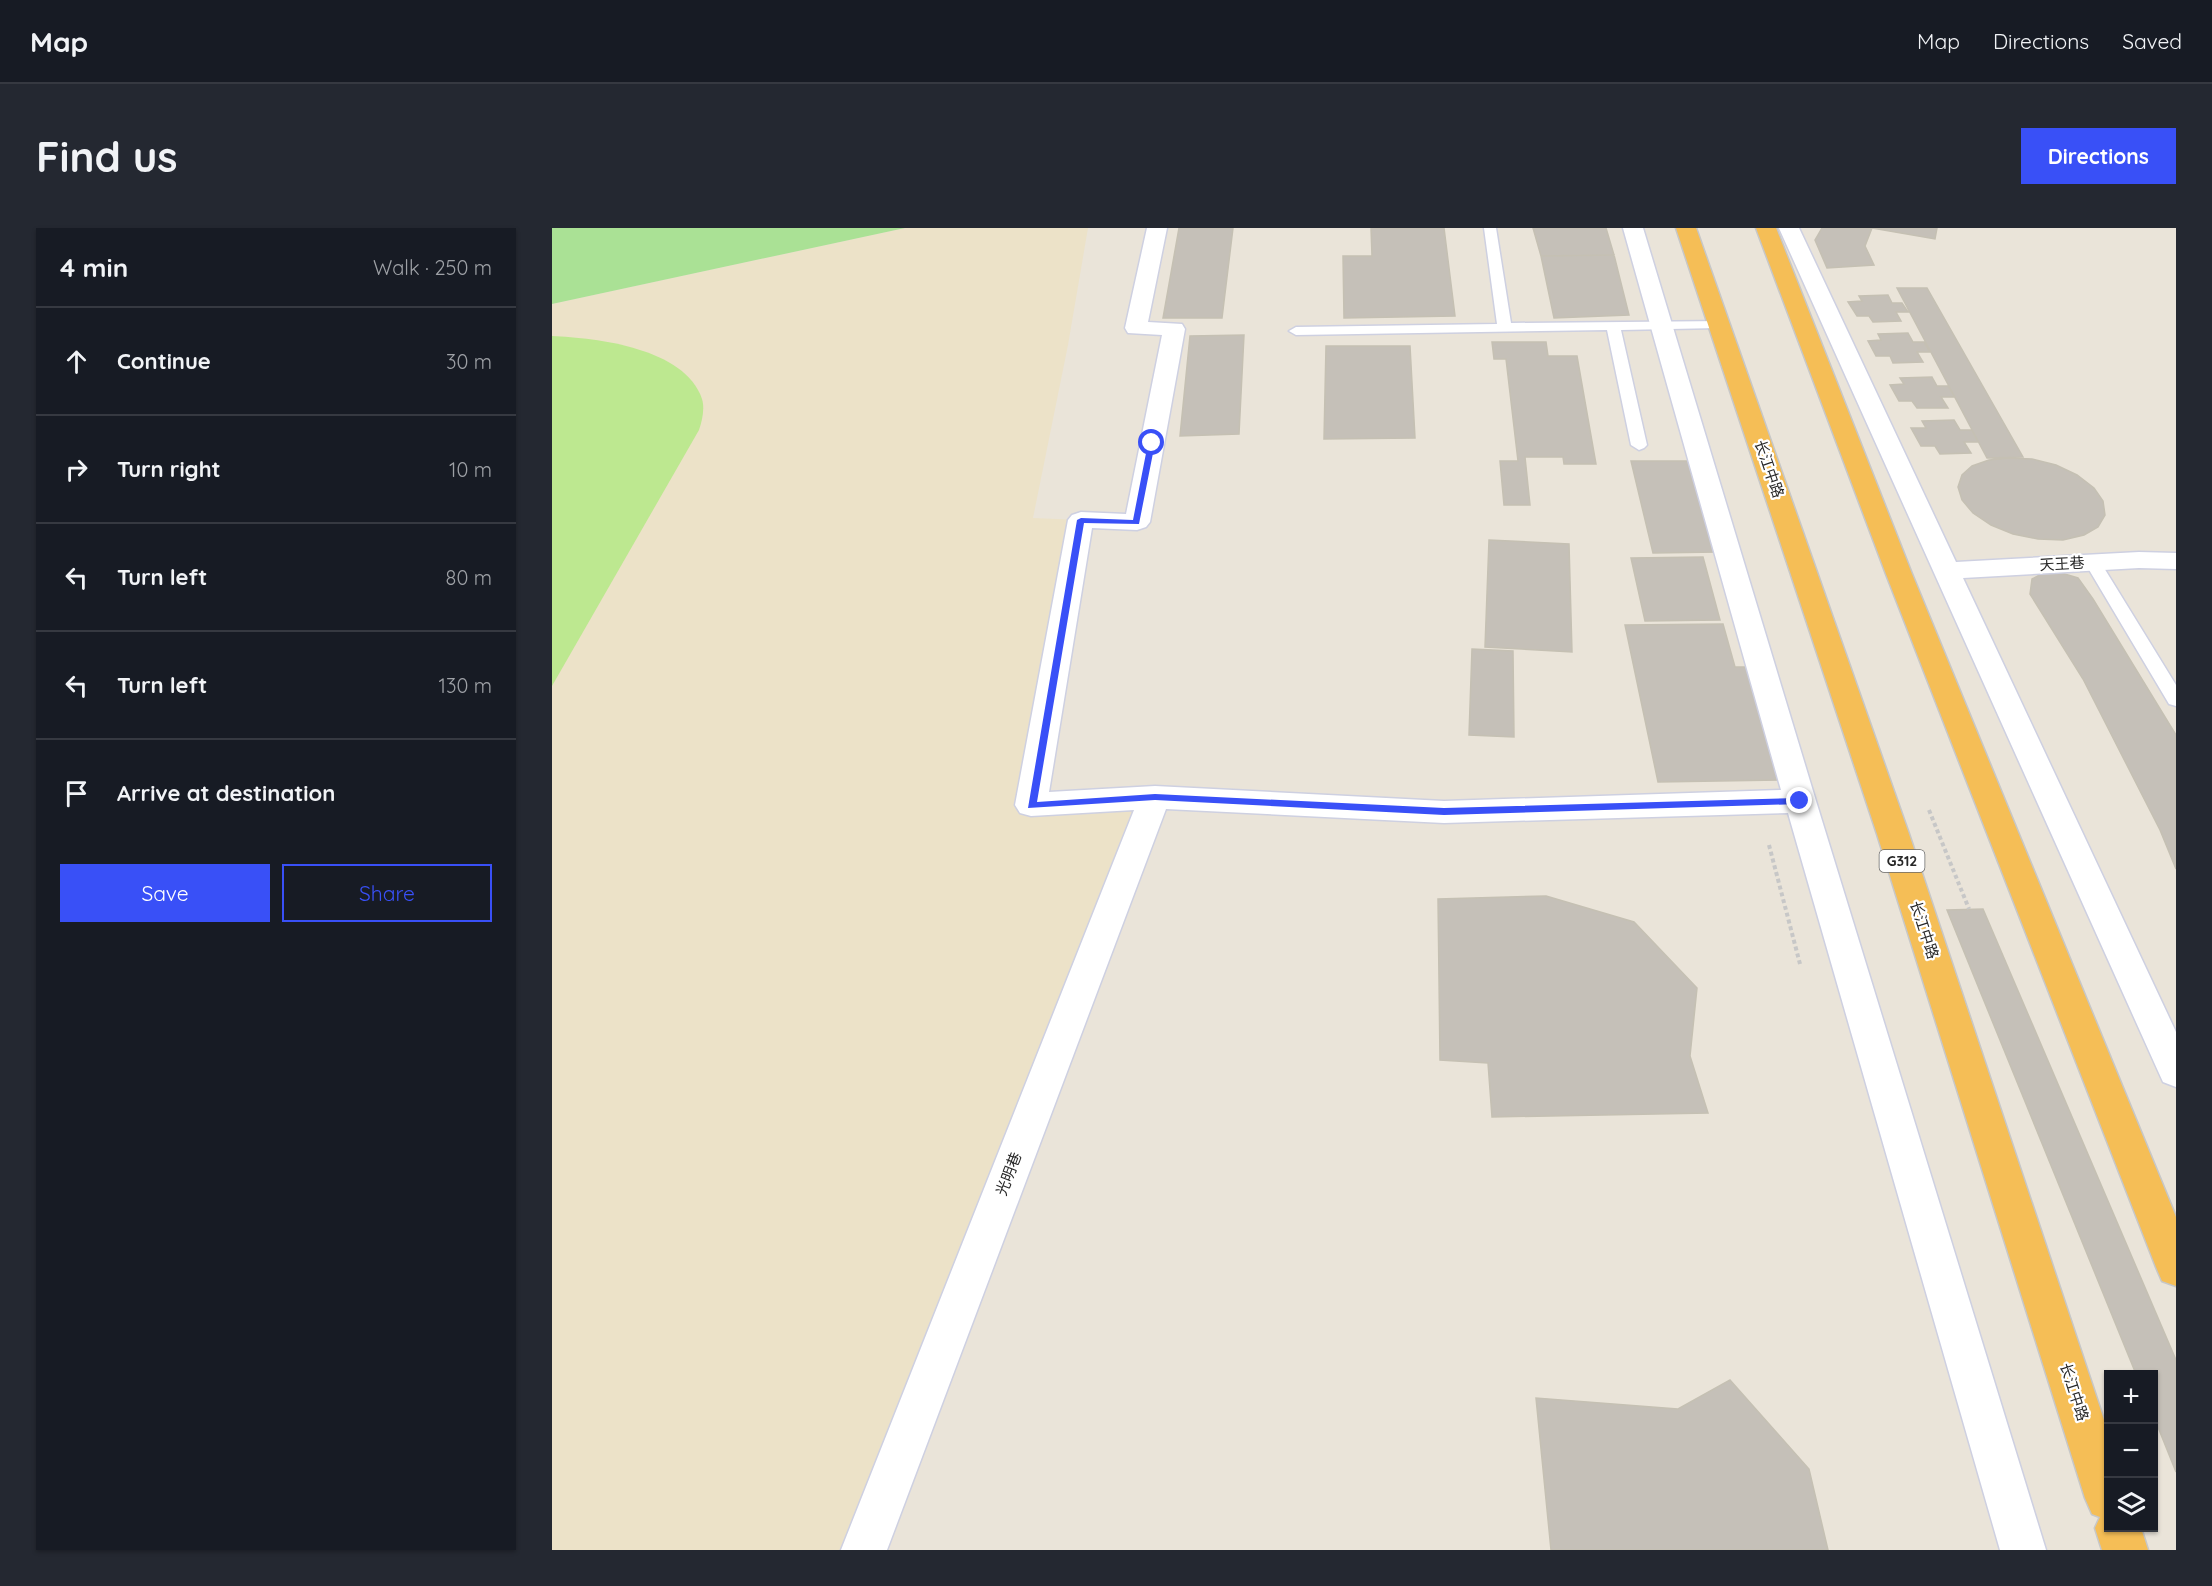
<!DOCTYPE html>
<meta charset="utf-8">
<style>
:root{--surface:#171b24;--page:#242831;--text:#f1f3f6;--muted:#9ea1a6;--line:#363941;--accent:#3950f7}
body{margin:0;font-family:Quicksand,"Noto Sans SC",sans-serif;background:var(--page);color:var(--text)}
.controls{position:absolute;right:18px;bottom:18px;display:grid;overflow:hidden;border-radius:0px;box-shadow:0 2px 4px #0004}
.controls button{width:54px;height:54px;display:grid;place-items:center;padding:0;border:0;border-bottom:2px solid var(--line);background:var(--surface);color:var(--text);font:30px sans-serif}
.stop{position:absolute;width:18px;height:18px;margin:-14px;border:4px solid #3950f7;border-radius:50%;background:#fff}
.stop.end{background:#3950f7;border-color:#fff;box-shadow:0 2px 6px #0008}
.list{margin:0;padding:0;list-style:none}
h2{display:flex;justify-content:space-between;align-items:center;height:78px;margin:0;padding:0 24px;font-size:26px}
h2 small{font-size:20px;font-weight:400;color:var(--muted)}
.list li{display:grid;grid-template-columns:39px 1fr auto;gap:18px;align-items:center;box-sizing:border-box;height:108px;padding:0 24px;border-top:2px solid var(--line)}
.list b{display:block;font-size:22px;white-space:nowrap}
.list em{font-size:20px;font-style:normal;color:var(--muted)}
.actions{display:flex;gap:12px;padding:18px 24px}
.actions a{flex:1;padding:14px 0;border:2px solid var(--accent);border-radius:0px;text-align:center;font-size:21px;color:var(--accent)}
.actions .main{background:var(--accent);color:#fff}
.icon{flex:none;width:33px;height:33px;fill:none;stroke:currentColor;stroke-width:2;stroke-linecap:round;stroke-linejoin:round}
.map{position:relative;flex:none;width:1624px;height:1322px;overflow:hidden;border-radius:0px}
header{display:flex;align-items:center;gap:36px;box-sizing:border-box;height:84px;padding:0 30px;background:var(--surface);border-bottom:2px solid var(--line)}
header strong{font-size:28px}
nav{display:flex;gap:33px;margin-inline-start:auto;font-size:21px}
.intro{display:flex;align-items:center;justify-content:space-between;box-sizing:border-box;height:144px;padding:0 36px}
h1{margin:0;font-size:42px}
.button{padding:15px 27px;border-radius:0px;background:var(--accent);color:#fff;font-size:21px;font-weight:700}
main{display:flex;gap:36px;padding:0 36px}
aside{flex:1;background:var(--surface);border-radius:0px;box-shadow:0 2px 4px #0004}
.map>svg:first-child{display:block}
.education{fill:#ece2c8}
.green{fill:#aae195}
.pitch{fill:#bde890}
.building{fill:#c5c0b8;stroke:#c5c0b3;stroke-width:1.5}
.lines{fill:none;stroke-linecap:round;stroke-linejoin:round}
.service-casing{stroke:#ced0e1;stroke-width:3}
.minor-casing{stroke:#ced0e1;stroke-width:3}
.trunk-casing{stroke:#c7c7c7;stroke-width:3}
.path{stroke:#c7c7c7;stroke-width:4;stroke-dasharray:4 3;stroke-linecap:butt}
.service{fill:#fff;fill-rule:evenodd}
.minor{fill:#fff;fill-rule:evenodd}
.trunk{fill:#f5be56;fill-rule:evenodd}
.route{fill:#3950f7}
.labels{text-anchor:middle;stroke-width:4.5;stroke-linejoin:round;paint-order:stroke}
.shield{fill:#fff;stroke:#686868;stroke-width:1.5}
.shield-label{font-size:14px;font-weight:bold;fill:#272727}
.street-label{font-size:15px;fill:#272727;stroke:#fff}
</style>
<header>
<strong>Map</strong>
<nav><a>Map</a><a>Directions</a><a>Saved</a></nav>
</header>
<div class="intro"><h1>Find us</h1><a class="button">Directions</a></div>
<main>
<aside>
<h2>4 min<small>Walk · 250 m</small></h2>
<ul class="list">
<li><svg class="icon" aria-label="ahead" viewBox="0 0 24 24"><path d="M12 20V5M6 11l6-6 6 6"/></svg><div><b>Continue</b></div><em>30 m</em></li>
<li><svg class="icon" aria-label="right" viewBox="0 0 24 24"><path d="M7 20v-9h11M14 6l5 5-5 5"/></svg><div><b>Turn right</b></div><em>10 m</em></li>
<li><svg class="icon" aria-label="left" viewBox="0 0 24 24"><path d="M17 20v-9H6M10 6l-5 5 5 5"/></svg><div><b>Turn left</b></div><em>80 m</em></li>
<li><svg class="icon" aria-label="left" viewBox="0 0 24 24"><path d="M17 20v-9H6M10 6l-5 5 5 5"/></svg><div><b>Turn left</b></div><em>130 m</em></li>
<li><svg class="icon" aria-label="arrive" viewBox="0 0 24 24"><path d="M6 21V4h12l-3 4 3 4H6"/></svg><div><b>Arrive at destination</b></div></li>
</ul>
<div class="actions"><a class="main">Save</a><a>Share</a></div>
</aside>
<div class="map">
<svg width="1624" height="1322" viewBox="0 0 1624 1322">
<rect width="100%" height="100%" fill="#eae4d9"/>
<path class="education" d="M353 0H536L516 117 481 290 529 292 480 577 603 569 312 1322H0V76Z"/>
<path class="green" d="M0 0H353L0 76Z"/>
<path class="pitch" d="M0 108C45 110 133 120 150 171 153 181 150 193 147 202L0 458Z"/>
<path class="building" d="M627 0H681L670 90H611Z
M819 0H892L903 88 792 90 791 28H820Z
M981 0H1054L1062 27 989 28Z
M1270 0H1320L1313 18 1322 37 1275 40 1263 12Z
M1320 0H1385L1383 11Z
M1062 27 1077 87 1002 90 989 28Z
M1345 60H1375L1471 229 1435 230Z
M1336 67 1340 75H1350L1356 84H1344L1349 93 1321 94 1317 88H1305L1296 74 1310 73 1307 68Z
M1356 105 1361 114H1372L1378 124H1365L1371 134 1341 135 1338 128H1324L1316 113 1329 112 1326 106Z
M692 107 687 206 628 208 638 108Z
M940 114H994L996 128H1025L1044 236H1012L1011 229H973L978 277H952L948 233H966L954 131H942Z
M774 118H858L863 210 772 211Z
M1380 149 1385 158H1396L1403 169H1389L1396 180H1365L1360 173H1347L1338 157 1352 156 1348 150Z
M1402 192 1408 202H1420L1426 214H1412L1419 225 1388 226 1383 218H1369L1359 200H1374L1370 193Z
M1457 230 1480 231 1504 237 1525 247 1542 260 1551 273 1553 287 1546 299 1532 307 1511 312 1486 311 1461 306 1439 297 1421 285 1410 272 1406 259 1410 247 1420 238 1437 232Z
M1079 233H1138L1165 324 1101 325Z
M937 312 1017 316 1020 424 933 419Z
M1151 329 1168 392 1093 393 1079 330Z
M1493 344H1506L1526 350 1541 371 1624 507V641L1608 602 1531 451 1478 366 1480 351Z
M1171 396 1183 439H1203L1236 552 1106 554 1073 397Z
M920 421 961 423 962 509 917 507Z
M994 668 1082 694 1145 760 1138 828 1156 885 940 889 936 835 888 832 886 671Z
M1431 681 1624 1132V1244L1602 1189V1146H1584L1395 682Z
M1178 1152 1257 1241 1276 1322H999L984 1170 1126 1181Z"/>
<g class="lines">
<g class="service-casing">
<path id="service" d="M932 0H944L959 95 1172 93 1174 96 1172 99 1167 100 1069 102 1095 217 1092 220 1087 222 1079 217 1055 102 744 107 737 103 744 99 945 96Z
M1541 330 1547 331 1549 335 1624 457V478L1617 476 1533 335 1535 331Z"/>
</g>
<g class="minor-casing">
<path id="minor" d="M595 0H615L596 94 630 96 633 101 598 294 594 299 585 302 540 300 497 564 603 558 892 573 1229 562 1071 0H1091L1264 573 1494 1322H1448L1236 585 892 595 614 581 335 1322H289L582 582 479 588 468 585 463 577 516 292 520 287 529 284 574 286 610 107 576 105 573 100Z
M1227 0H1247L1404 334 1587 324 1624 325V341L1587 340 1411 350 1624 804V859L1611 854 1606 843Z"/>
</g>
<g class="trunk-casing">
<path id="trunk" d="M1124 0H1144L1357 606 1556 1204V1300H1589L1596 1322H1550L1543 1300 1548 1289 1540 1286 1533 1270 1325 606Z
M1204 0H1224L1360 346 1624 989V1058L1610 1053 1604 1039 1334 346Z"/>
</g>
<path class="path" d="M1377 582 1417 681
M1217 617 1248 736"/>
<use href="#service" class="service"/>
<use href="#minor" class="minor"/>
<use href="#trunk" class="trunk"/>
</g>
<path class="route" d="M600 213 603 215 587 296 532 295 485 574 603 566 892 580 1248 570 1253 573 1248 576 892 587 603 572 476 580 525 292 529 290 581 292 596 215Z"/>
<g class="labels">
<rect class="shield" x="1327.5" y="622" width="45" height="22" rx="4.5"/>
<g class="shield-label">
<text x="1350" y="638">G312</text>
</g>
<g class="street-label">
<text transform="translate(1217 241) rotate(71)" y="5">长江中路</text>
<text transform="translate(1510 336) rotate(-3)" y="5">天王巷</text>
<text transform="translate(1372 702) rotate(72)" y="5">长江中路</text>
<text transform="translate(457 946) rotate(-69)" y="5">光明巷</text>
<text transform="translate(1522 1164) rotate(72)" y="5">长江中路</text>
</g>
</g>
</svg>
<div class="controls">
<button>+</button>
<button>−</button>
<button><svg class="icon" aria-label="layers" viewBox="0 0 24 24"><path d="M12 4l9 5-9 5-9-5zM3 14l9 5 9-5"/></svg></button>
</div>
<div class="stop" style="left:600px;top:215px"></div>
<div class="stop end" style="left:1248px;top:573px"></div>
</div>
</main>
